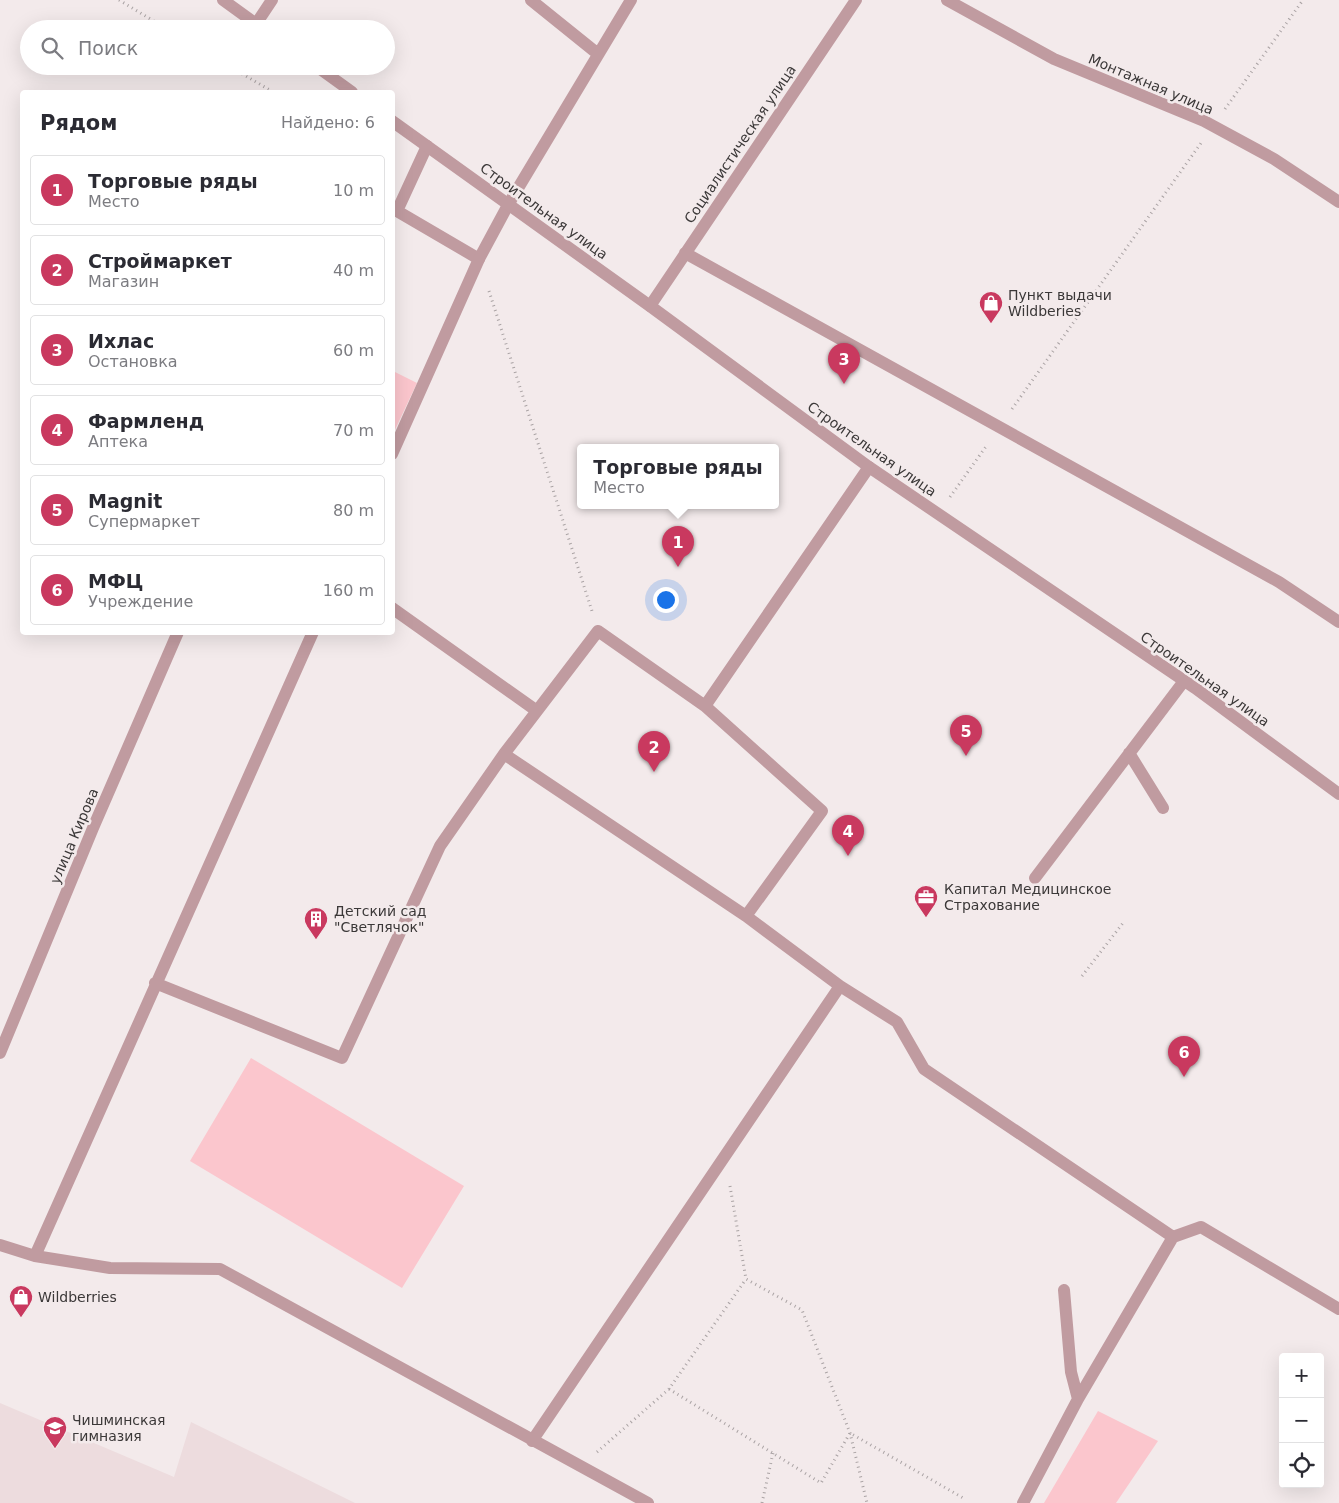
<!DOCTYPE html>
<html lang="ru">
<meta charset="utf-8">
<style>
:root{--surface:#fff;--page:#f2f2f3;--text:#2b2b33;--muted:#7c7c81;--line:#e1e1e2;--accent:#c9395f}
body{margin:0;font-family:"DejaVu Sans",sans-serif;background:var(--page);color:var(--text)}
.controls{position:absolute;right:15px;bottom:15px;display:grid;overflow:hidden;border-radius:5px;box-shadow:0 5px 20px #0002}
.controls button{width:45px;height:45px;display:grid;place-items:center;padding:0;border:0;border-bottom:1px solid var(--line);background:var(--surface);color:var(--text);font:25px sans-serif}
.you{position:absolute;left:665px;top:599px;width:18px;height:18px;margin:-12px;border:4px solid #fff;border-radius:50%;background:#1a73e8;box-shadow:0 0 0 8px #1a73e833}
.badge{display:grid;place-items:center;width:32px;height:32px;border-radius:50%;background:var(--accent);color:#fff;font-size:16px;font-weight:700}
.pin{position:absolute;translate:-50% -41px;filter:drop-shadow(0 1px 2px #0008)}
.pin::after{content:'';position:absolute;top:26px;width:18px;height:15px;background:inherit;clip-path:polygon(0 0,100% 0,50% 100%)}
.popup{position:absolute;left:577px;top:444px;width:202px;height:65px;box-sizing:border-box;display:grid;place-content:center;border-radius:5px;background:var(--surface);filter:drop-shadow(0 1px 4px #0005);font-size:16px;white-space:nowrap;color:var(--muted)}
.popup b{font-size:19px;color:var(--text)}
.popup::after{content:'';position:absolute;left:50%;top:100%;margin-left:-10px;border:10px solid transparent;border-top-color:var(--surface)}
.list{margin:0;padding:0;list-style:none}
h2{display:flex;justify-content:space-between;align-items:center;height:65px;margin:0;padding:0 20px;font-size:21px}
h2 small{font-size:16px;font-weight:400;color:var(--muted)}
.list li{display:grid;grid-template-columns:32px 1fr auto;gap:15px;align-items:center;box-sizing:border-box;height:70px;margin:0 10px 10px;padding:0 10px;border:1px solid var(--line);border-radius:5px}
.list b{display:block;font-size:19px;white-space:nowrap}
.list p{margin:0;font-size:16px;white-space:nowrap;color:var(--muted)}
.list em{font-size:16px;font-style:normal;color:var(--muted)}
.icon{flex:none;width:28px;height:28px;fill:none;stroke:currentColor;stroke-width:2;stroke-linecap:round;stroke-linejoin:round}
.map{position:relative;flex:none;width:1339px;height:1503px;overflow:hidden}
.search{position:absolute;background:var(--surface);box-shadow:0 5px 20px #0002;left:20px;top:20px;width:375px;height:55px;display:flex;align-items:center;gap:12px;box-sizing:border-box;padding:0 18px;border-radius:28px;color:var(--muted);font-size:19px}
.panel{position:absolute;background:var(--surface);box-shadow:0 5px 20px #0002;left:20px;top:90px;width:375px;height:545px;border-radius:5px}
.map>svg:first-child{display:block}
.built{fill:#eddcde}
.green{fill:#fbc6cd}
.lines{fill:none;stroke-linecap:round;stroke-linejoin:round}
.path{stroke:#aaa3a4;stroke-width:3;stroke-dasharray:1 4;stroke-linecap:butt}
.service{stroke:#c09ba0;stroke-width:12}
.pedestrian{stroke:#c09ba0;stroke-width:12}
.minor{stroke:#c09ba0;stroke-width:12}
.tertiary{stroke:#c09ba0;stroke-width:12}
.labels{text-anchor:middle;stroke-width:5;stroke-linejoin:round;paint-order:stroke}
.street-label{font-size:14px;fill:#3b3838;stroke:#f3eaeb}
.poi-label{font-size:14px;fill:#3b3838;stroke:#f3eaeb;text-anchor:start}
</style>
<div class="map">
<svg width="1339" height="1503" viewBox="0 0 1339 1503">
<rect width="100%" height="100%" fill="#f3eaeb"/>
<path class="built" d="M0 1403 174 1477 191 1422 355 1503H0Z"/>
<path class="green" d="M393 371 417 383 393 434Z
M251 1058 464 1186 402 1288 190 1161Z
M1098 1411 1158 1441 1116 1503H1044Z"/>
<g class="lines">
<path class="path" d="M119 0 167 29
M229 66 273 92
M1225 109 1303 0
M489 291 592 611
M1012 409 1201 143
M950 497 987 445
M1082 976 1123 923
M730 1186 746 1279 802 1310 850 1433 867 1503
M669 1389 821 1483 850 1433 965 1499
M597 1452 669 1389 746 1279
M762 1503 773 1453"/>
<path class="service" d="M531 0 598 54
M256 24 272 0
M427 146 397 211 479 259 508 205 631 0"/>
<path class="pedestrian" d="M0 1053 93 828 178 632"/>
<path class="minor" d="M947 0 1054 59 1204 121 1274 159 1339 202
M685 253 1279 582 1339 622
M650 306 856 0
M392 454 479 259
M392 608 537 711
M705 706 869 467
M1129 753 1163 808
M1035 878 1184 681
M155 983 342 1058 440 846 504 754
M840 986 897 1022 924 1069 1173 1237 1078 1399
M1173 1237 1201 1227 1339 1309
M0 1245 35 1256 110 1268 220 1269 648 1503
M35 1256 313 632
M532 1441 840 986 746 916 822 811 705 706 598 631 504 754 746 916
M1023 1503 1078 1399 1071 1372 1064 1290"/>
<path class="tertiary" d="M223 0 263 29
M316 66 352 92
M392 121 650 306 869 467 1195 688 1339 794"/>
</g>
<defs>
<g id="shop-pin" transform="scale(1.25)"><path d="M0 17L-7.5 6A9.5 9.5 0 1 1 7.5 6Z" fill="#c9395f" stroke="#f3eaeb"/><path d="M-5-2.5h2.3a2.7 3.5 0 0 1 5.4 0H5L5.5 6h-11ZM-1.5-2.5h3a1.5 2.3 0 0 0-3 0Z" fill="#fff"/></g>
<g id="office-pin" transform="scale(1.25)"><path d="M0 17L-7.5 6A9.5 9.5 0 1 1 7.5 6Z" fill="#c9395f" stroke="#f3eaeb"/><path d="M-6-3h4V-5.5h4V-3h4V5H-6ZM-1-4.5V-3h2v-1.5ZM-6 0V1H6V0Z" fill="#fff"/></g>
<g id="building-pin" transform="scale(1.25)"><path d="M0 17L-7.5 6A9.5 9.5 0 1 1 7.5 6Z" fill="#c9395f" stroke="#f3eaeb"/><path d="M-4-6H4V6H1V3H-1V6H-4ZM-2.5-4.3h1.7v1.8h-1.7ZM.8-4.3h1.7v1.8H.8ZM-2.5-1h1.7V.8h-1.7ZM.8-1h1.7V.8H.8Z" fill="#fff"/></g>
<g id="school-pin" transform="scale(1.25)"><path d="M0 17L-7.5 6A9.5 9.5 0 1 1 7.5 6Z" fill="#c9395f" stroke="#f3eaeb"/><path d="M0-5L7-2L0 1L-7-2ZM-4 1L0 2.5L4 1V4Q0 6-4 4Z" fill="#fff"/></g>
</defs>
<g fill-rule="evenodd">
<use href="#shop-pin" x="991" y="303"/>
<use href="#office-pin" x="926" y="897"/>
<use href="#building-pin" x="316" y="919"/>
<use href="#shop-pin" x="21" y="1297"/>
<use href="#school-pin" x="55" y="1428"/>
</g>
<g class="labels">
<g class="street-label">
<text transform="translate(1151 84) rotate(23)" y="5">Монтажная улица</text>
<text transform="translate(740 144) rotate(-56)" y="5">Социалистическая улица</text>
<text transform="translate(544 211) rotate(36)" y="5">Строительная улица</text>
<text transform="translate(872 449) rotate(35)" y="5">Строительная улица</text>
<text transform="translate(1205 679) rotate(35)" y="5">Строительная улица</text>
<text transform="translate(74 836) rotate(-67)" y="5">улица Кирова</text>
</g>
<g class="poi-label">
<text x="1008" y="300">Пункт выдачи<tspan x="1008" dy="16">Wildberies</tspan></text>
<text x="944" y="894">Капитал Медицинское<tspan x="944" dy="16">Страхование</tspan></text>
<text x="334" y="916">Детский сад<tspan x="334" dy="16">"Светлячок"</tspan></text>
<text x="38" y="1302">Wildberries</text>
<text x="72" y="1425">Чишминская<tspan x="72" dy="16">гимназия</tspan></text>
</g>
</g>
</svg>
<div class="controls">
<button>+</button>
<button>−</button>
<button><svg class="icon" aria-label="locate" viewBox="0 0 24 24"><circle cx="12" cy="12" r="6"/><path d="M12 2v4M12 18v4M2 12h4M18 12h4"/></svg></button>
</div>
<div class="you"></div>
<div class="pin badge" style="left:678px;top:567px">1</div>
<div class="popup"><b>Торговые ряды</b>Место</div>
<div class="pin badge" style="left:654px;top:772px">2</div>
<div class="pin badge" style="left:844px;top:384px">3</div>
<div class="pin badge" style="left:848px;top:856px">4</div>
<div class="pin badge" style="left:966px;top:756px">5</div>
<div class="pin badge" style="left:1184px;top:1077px">6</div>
<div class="search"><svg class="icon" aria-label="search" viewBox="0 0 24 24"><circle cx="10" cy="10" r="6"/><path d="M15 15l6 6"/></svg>Поиск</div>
<section class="panel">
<h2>Рядом<small>Найдено: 6</small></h2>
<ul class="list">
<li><span class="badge">1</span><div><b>Торговые ряды</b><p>Место</p></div><em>10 m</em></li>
<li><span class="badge">2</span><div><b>Строймаркет</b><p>Магазин</p></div><em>40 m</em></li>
<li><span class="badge">3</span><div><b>Ихлас</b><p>Остановка</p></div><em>60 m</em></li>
<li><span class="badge">4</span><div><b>Фармленд</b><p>Аптека</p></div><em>70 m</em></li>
<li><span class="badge">5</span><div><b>Magnit</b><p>Супермаркет</p></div><em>80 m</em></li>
<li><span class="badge">6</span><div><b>МФЦ</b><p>Учреждение</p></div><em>160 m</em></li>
</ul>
</section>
</div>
